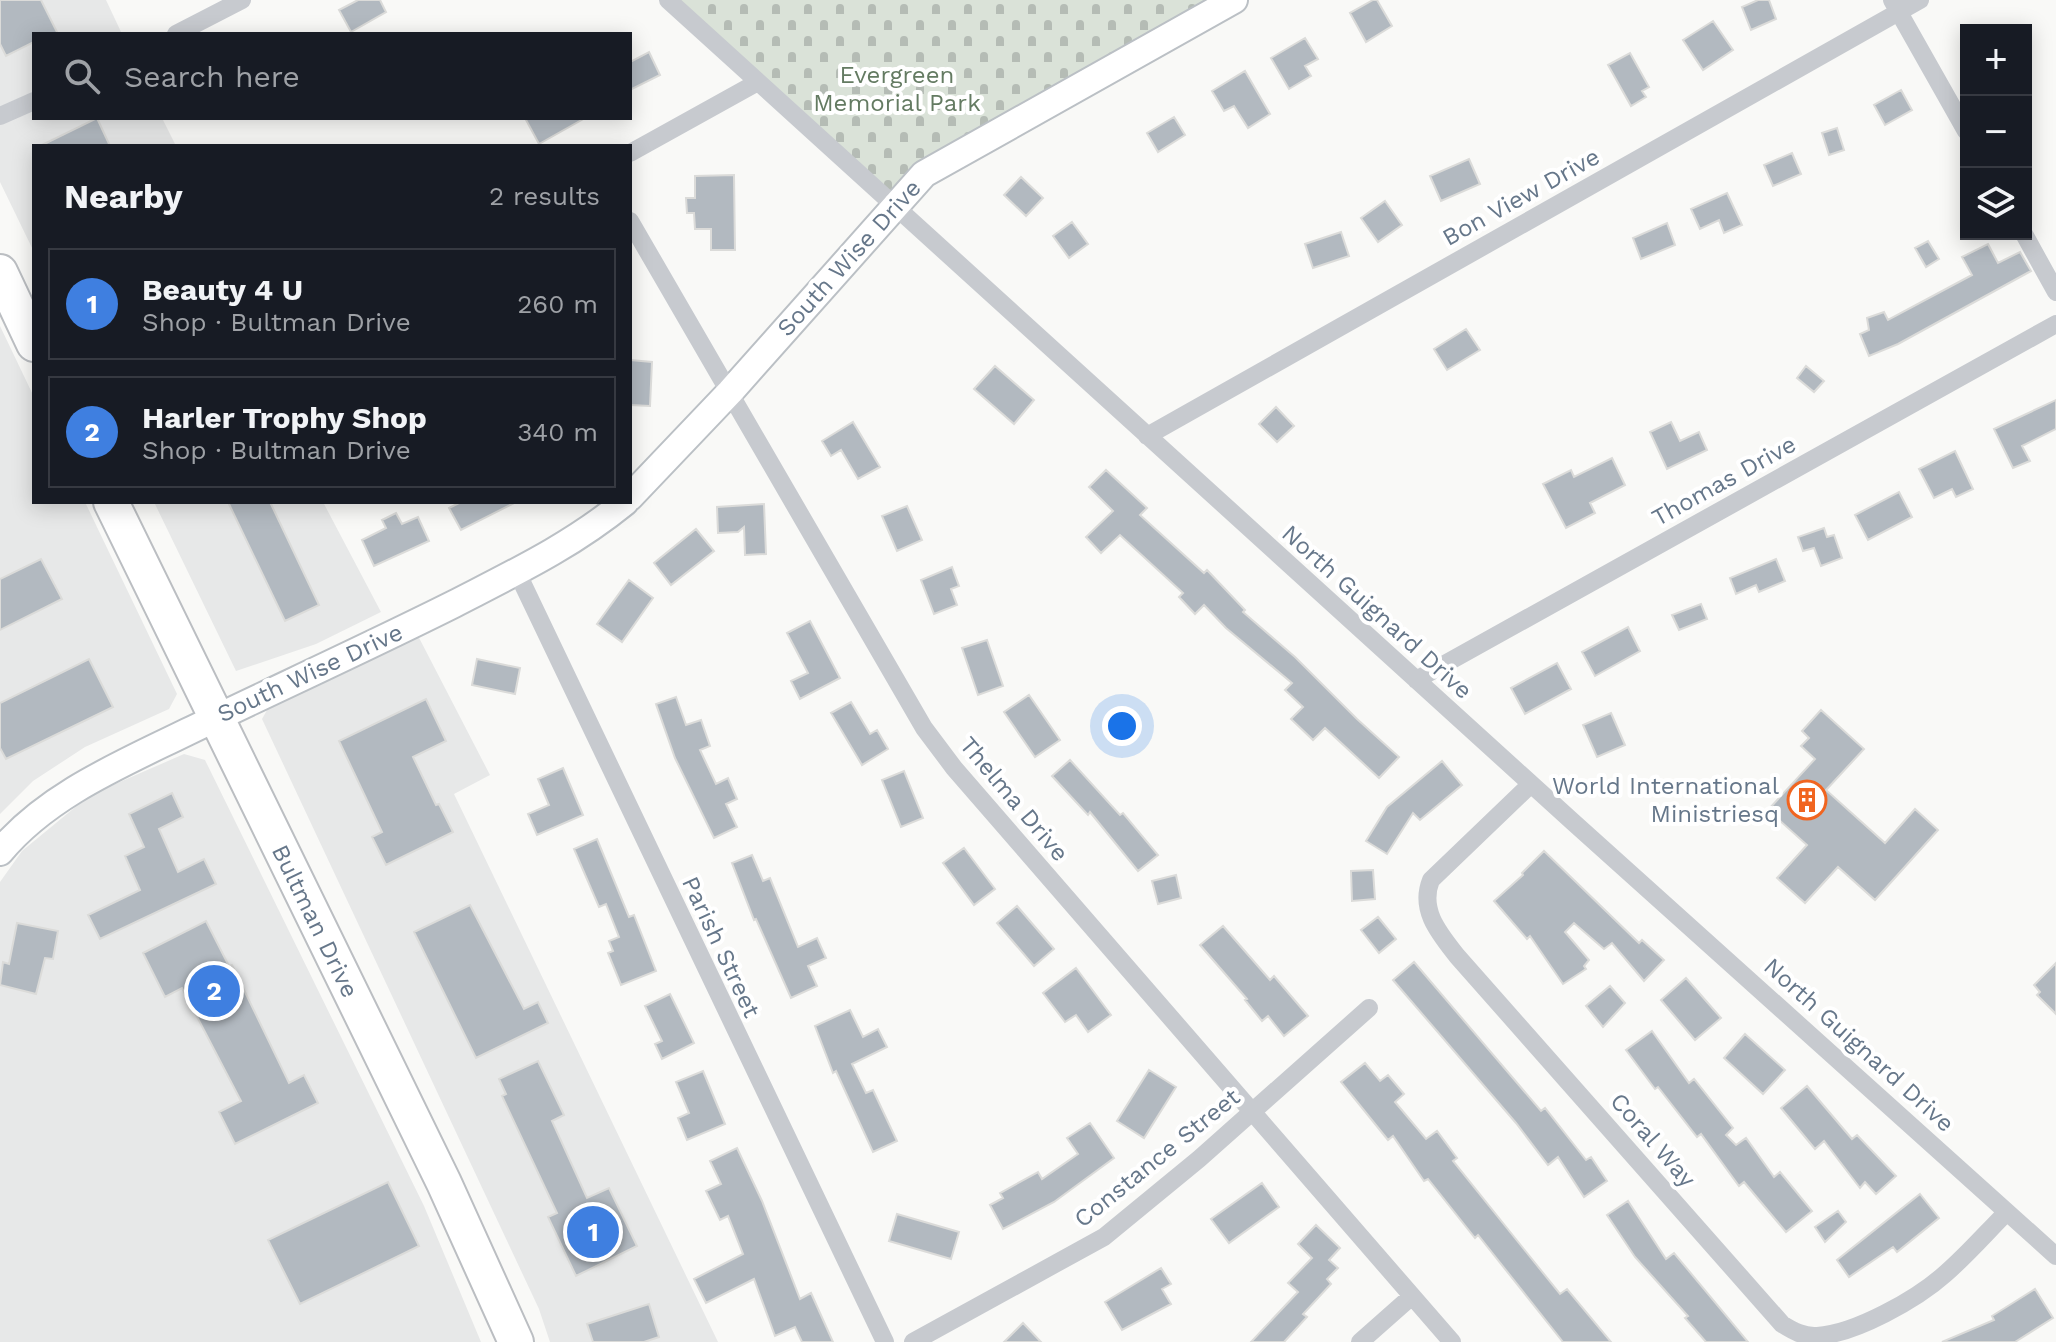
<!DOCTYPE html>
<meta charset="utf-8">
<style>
:root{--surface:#171b24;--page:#20242c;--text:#f1f3f6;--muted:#9ea1a6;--line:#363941;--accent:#7c3aed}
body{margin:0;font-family:"Work Sans",sans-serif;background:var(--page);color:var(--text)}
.controls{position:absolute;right:24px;top:24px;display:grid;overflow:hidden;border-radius:0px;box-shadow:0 4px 20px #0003}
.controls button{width:72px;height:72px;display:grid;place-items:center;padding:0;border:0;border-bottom:2px solid var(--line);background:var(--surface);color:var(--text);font:40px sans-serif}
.you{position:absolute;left:1122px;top:726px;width:28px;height:28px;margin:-20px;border:6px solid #fff;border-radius:50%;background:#1a73e8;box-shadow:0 0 0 12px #1a73e833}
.badge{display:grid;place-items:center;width:52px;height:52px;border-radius:50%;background:var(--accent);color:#fff;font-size:26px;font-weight:700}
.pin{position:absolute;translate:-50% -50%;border:4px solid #fff;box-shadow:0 2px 8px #0006}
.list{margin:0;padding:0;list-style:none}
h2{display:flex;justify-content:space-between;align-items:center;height:104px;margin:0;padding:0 32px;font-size:34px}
h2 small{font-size:26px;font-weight:400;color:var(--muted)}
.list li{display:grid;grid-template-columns:52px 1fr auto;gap:24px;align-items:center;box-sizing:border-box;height:112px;margin:0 16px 16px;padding:0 16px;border:2px solid var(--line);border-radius:0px}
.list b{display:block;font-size:30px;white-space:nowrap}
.list p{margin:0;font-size:26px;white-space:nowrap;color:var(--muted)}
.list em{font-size:26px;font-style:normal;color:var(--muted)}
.icon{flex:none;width:44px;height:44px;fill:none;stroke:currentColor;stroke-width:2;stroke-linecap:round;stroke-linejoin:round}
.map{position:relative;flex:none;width:2056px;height:1342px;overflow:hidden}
.search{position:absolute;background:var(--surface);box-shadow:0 4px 20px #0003;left:32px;top:32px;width:600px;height:88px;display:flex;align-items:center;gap:20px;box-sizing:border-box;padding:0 28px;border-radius:0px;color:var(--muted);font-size:30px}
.panel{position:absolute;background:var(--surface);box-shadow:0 4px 20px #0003;left:32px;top:144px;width:600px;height:360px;border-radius:0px}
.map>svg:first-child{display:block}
.built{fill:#e7e8e8}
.cemetery{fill:url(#cemetery-stones)}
.building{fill:#b2b9c0;stroke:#dbdbd9;stroke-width:2}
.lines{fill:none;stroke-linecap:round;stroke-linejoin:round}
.secondary-casing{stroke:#bbc0c5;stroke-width:30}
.highway-casing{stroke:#bbbec2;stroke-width:38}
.street{stroke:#c7cacf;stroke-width:18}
.secondary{stroke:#fff;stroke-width:26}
.highway{stroke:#fff;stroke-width:34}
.labels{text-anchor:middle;stroke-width:8;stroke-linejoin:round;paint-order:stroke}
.park-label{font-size:24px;fill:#647b62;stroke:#fff}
.street-label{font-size:24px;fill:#66778a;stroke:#fff}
.poi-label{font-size:24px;fill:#66778a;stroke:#fff;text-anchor:end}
</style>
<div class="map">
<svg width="2056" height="1342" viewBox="0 0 2056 1342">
<defs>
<pattern id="cemetery-stones" width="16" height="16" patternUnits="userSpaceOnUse" patternTransform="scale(2)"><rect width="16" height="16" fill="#dae2d8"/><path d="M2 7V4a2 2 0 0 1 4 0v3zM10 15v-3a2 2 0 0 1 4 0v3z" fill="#b5bcb5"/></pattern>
</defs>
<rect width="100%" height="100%" fill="#f9f9f7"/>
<path class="built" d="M0 0H106L122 34H34V118H162L176 146H34V252L0 182Z
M0 326 34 397V502H85L177 694 169 709 85 747 33 781 0 814Z
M154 502H323L381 612 316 644 236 671Z
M415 630 490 775 454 794 718 1342H550L539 1309 262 719 271 703Z
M184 754 205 760 424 1206 481 1342H0V882L22 851 90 795Z"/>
<path class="cemetery" d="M668 0H1234L894 206Z"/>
<path class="building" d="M0 0H41L58 34H34V42L6 56 0 44Z
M358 0H380L386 12 351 32 339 10Z
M1373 0H1377L1392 26 1366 42 1350 13Z
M1758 0H1769L1776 19 1751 30 1742 7Z
M1713 21 1733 50 1703 70 1683 40Z
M1305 38 1318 59 1305 66 1311 76 1289 89 1271 58Z
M649 52 660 75 630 90V62Z
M1630 53 1649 87 1642 91 1646 97 1631 106 1608 65Z
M1245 71 1270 114 1248 128 1234 106 1224 111 1212 91Z
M1901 90 1912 110 1885 125 1874 105Z
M1174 117 1185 135 1158 152 1147 133Z
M97 118 110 146H40Z
M525 118H585L539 144Z
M1837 128 1844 150 1829 155 1822 133Z
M1792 153 1801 174 1773 186 1764 165Z
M1469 159 1480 184 1441 201 1430 176Z
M734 175 735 250H711V229H695L694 213H687L686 198H695V176Z
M1021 177 1043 198 1026 216 1004 195Z
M1727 193 1742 225 1724 233 1719 220 1700 229 1691 209Z
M1385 201 1402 225 1378 242 1361 218Z
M1072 222 1088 244 1069 258 1053 236Z
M1667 223 1675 245 1641 259 1633 238Z
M1341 232 1349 256 1313 268 1305 244Z
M1928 241 1939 259 1926 267 1915 248Z
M1988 244 1998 263 2020 252 2031 271 1898 344 1869 356 1860 334 1869 330 1867 318 1884 312 1888 320 1972 275 1962 257Z
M1466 329 1480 350 1447 370 1434 349Z
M630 360 652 362 650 406 630 405Z
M995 366 1034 400 1014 424 974 389Z
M1806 366 1824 381 1814 392 1797 378Z
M2056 400V429L2022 446 2030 461 2013 468 1994 429Z
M1276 407 1294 426 1277 442 1259 424Z
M853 422 880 467 858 479 841 450 831 456 822 441Z
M1671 422 1680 441 1699 432 1707 450 1667 469 1650 432Z
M1955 451 1973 489 1956 497 1952 489 1934 498 1919 469Z
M1612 458 1625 485 1590 503 1595 513 1566 528 1543 484 1571 470 1574 477Z
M1106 470 1147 508 1140 515 1204 573 1207 570 1245 610 1243 612 1295 657 1357 719 1399 757 1379 778 1325 728 1313 740 1291 719 1303 707 1285 690 1292 683 1226 628 1204 605 1195 614 1179 597 1183 593 1120 535 1101 553 1086 537 1113 511 1089 487Z
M1899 492 1912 517 1868 540 1855 515Z
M228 502H270L319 605 285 621Z
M461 502H516L461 530 449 508Z
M764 504 766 554 745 555 744 527 738 532 718 533 717 507Z
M907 506 922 540 897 551 882 516Z
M396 513 402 524 418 517 429 541 374 566 362 540 386 528 382 520Z
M1824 528 1827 537 1834 535 1842 558 1821 566 1814 548 1803 551 1798 537Z
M696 529 714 551 671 585 654 563Z
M41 559 62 599 0 630V579Z
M1776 559 1785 581 1759 592 1756 585 1736 594 1730 578Z
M952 567 959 586 951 589 957 605 934 614 921 580Z
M629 580 653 598 622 642 597 624Z
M1701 604 1707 619 1679 630 1672 615Z
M810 621 840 678 800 699 791 681 808 673 787 633Z
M1628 627 1640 651 1595 676 1582 652Z
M987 640 1003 686 978 695 962 648Z
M89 659 113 707 6 759 0 748V703Z
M477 659 520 668 515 694 472 685Z
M1557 663 1571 689 1525 714 1511 688Z
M1029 695 1060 740 1035 757 1004 712Z
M676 697 686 725 701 720 710 746 700 750 716 784 728 778 737 799 726 804 737 827 714 838 675 758 656 704Z
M426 699 446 741 413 757 436 805 439 804 453 832 386 865 372 837 382 832 339 741Z
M851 702 870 734 877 730 888 749 862 765 831 713Z
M1821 710 1864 749 1826 790 1885 843 1915 809 1938 830 1875 900 1838 867 1805 903 1777 878 1807 845 1768 810 1815 759 1801 746 1809 738 1802 731Z
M1611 713 1625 745 1597 757 1583 725Z
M1070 760 1120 815 1123 813 1158 855 1138 871 1090 812 1088 815 1052 776Z
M1442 761 1462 785 1420 820 1413 813 1387 854 1366 841 1387 807Z
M563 768 583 815 537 835 528 814 549 805 538 779Z
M904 771 923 818 901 827 882 780Z
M172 793 183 817 159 829 178 872 204 859 216 884 100 939 88 915 140 890 125 856 144 847 129 814Z
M597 839 629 917 634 915 656 971 621 985 608 953 613 951 609 941 619 937 606 904 599 907 574 849Z
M964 848 995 889 974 905 943 863Z
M1544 851 1639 943 1642 940 1664 960 1644 981 1612 943 1604 949 1574 923 1565 932 1589 960 1584 966 1586 969 1563 984 1530 936 1527 939 1494 901 1523 875 1522 873Z
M752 855 763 881 770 878 798 947 817 938 826 958 808 966 817 986 791 998 756 919 754 920 732 863Z
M1373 870 1375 899 1352 901 1351 871Z
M1176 875 1181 898 1158 904 1152 881Z
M470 905 524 1009 538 1002 548 1023 476 1058 414 932Z
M1017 906 1054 949 1034 966 997 923Z
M1378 917 1396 939 1379 953 1361 930Z
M206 921 229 966 232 965 289 1083 304 1075 318 1103 235 1144 219 1112 241 1101 182 988 165 997 143 953Z
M17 923 58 931 53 959 45 958 36 994 0 985 3 962 9 964Z
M1223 926 1270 980 1274 976 1308 1016 1284 1036 1268 1016 1262 1021 1245 1000 1247 999 1200 945Z
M1414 962 1541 1111 1545 1108 1586 1160 1591 1157 1607 1181 1584 1197 1558 1157 1548 1165 1516 1123 1393 980Z
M2056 963V1014L2037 995 2040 992 2034 985Z
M1076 968 1111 1015 1088 1032 1076 1015 1065 1022 1043 993Z
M1686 978 1721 1018 1695 1040 1661 1000Z
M1610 986 1625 1003 1603 1027 1586 1006Z
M670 994 694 1043 662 1059 655 1044 662 1041 645 1006Z
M850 1010 863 1037 878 1029 887 1047 852 1064 866 1093 873 1090 897 1141 873 1152 836 1071 833 1073 815 1026Z
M1652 1031 1689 1083 1694 1079 1733 1128 1726 1135 1736 1145 1746 1138 1774 1177 1780 1172 1812 1211 1786 1232 1744 1182 1739 1186 1701 1134 1697 1137 1658 1087 1655 1089 1626 1050Z
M1745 1034 1785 1070 1763 1094 1724 1058Z
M538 1061 564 1115 552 1121 587 1198 609 1188 637 1246 576 1276 548 1217 557 1213 502 1096 506 1094 499 1079Z
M1365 1063 1380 1081 1388 1075 1404 1094 1395 1102 1426 1139 1437 1131 1457 1158 1453 1161 1560 1294 1567 1289 1611 1342H1563L1478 1235 1475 1238 1428 1179 1424 1181 1393 1136 1388 1140 1341 1082Z
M1149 1070 1176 1087 1144 1138 1117 1121Z
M703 1071 725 1124 687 1140 678 1118 689 1113 676 1082Z
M1807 1086 1852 1139 1857 1135 1896 1176 1876 1194 1865 1182 1860 1188 1824 1141 1815 1149 1781 1108Z
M1090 1123 1114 1158 1054 1202 1003 1229 990 1205 1003 1198 1000 1193 1038 1172 1042 1179 1078 1154 1067 1138Z
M737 1148 762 1201 800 1299 811 1293 833 1342H802L795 1327 775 1336 754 1279 706 1303 694 1279 743 1254 728 1216 720 1220 706 1191 721 1184 710 1161Z
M388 1182 419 1246 300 1304 268 1240Z
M1262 1183 1279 1207 1229 1243 1211 1219Z
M1920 1194 1939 1218 1897 1252 1893 1247 1849 1277 1837 1260Z
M1628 1201 1666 1259 1674 1253 1748 1342H1706L1685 1318 1688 1316 1635 1257 1607 1215Z
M1838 1211 1846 1222 1825 1242 1815 1227Z
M897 1214 959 1232 951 1259 889 1241Z
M1316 1225 1340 1248 1329 1260 1338 1268 1327 1279 1331 1284 1303 1314 1307 1317 1284 1342H1251L1298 1292 1288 1283 1312 1258 1298 1244Z
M1161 1268 1171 1284 1162 1289 1171 1304 1122 1330 1105 1302Z
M2035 1289 2053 1318 2015 1342H1942L1994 1320 1992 1316Z
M649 1304 659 1337 644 1342H593L587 1324Z
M1023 1323 1041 1342H1004Z"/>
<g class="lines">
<g class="secondary-casing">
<path id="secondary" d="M630 497 730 392 924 174 1234 0
M0 852C47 795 122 764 187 732 276 689 366 648 454 604 516 572 571 546 625 502"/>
</g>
<g class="highway-casing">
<path id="highway" d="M0 272 34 344
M111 502 444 1183 516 1342"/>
</g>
<path class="street" d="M668 0 1573 822 2056 1256
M1892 0 1966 131
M176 34 242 0
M0 116 34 101
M630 153 758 82
M630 221 924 728 954 768 1452 1342
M2024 234 2056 292
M1147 436 1920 0
M517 572 885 1342
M1416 680 2056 324
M1531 784 1431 880C1419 910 1439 933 1457 956L1782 1324C1793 1331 1804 1337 1817 1336 1855 1334 1917 1299 1945 1274 1967 1255 1986 1233 2007 1212
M913 1342 1104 1237 1199 1159 1369 1008
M1360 1342 1412 1296"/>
<use href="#secondary" class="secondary"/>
<use href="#highway" class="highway"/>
</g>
<defs>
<g id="building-ring" transform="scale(2)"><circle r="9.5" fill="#fff" stroke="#f16520" stroke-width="1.5"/><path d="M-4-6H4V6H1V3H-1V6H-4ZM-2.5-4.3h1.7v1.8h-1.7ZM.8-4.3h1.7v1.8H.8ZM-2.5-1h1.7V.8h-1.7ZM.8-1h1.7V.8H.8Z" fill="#f16520"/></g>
</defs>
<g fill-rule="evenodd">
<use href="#building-ring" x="1807" y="800"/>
</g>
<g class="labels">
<g class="park-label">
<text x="897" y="83">Evergreen<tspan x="897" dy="28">Memorial Park</tspan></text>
</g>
<g class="street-label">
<text transform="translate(1521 197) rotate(-29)" y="8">Bon View Drive</text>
<text transform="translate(849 258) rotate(-48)" y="8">South Wise Drive</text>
<text transform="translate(1724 481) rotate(-29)" y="8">Thomas Drive</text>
<text transform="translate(1377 612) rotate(42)" y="8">North Guignard Drive</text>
<text transform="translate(310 673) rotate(-25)" y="8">South Wise Drive</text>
<text transform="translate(1014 799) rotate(50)" y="8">Thelma Drive</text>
<text transform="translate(315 921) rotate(64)" y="8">Bultman Drive</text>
<text transform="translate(721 947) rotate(65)" y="8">Parish Street</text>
<text transform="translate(1859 1045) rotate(42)" y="8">North Guignard Drive</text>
<text transform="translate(1653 1140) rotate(49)" y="8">Coral Way</text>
<text transform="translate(1157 1158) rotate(-39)" y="8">Constance Street</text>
</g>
<g class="poi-label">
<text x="1779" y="794">World International<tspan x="1779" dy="28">Ministriesq</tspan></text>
</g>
</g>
</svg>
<div class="controls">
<button>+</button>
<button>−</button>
<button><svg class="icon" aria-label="layers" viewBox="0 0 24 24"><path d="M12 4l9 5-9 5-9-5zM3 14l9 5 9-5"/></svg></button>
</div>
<div class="you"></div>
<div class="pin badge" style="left:593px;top:1232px;background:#3f7fe0">1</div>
<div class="pin badge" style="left:214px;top:991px;background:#3f7fe0">2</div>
<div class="search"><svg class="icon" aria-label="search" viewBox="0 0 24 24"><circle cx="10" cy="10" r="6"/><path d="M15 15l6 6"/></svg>Search here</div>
<section class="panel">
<h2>Nearby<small>2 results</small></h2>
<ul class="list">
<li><span class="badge" style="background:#3f7fe0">1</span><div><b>Beauty 4 U</b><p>Shop · Bultman Drive</p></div><em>260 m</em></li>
<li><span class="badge" style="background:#3f7fe0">2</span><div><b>Harler Trophy Shop</b><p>Shop · Bultman Drive</p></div><em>340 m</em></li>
</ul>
</section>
</div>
